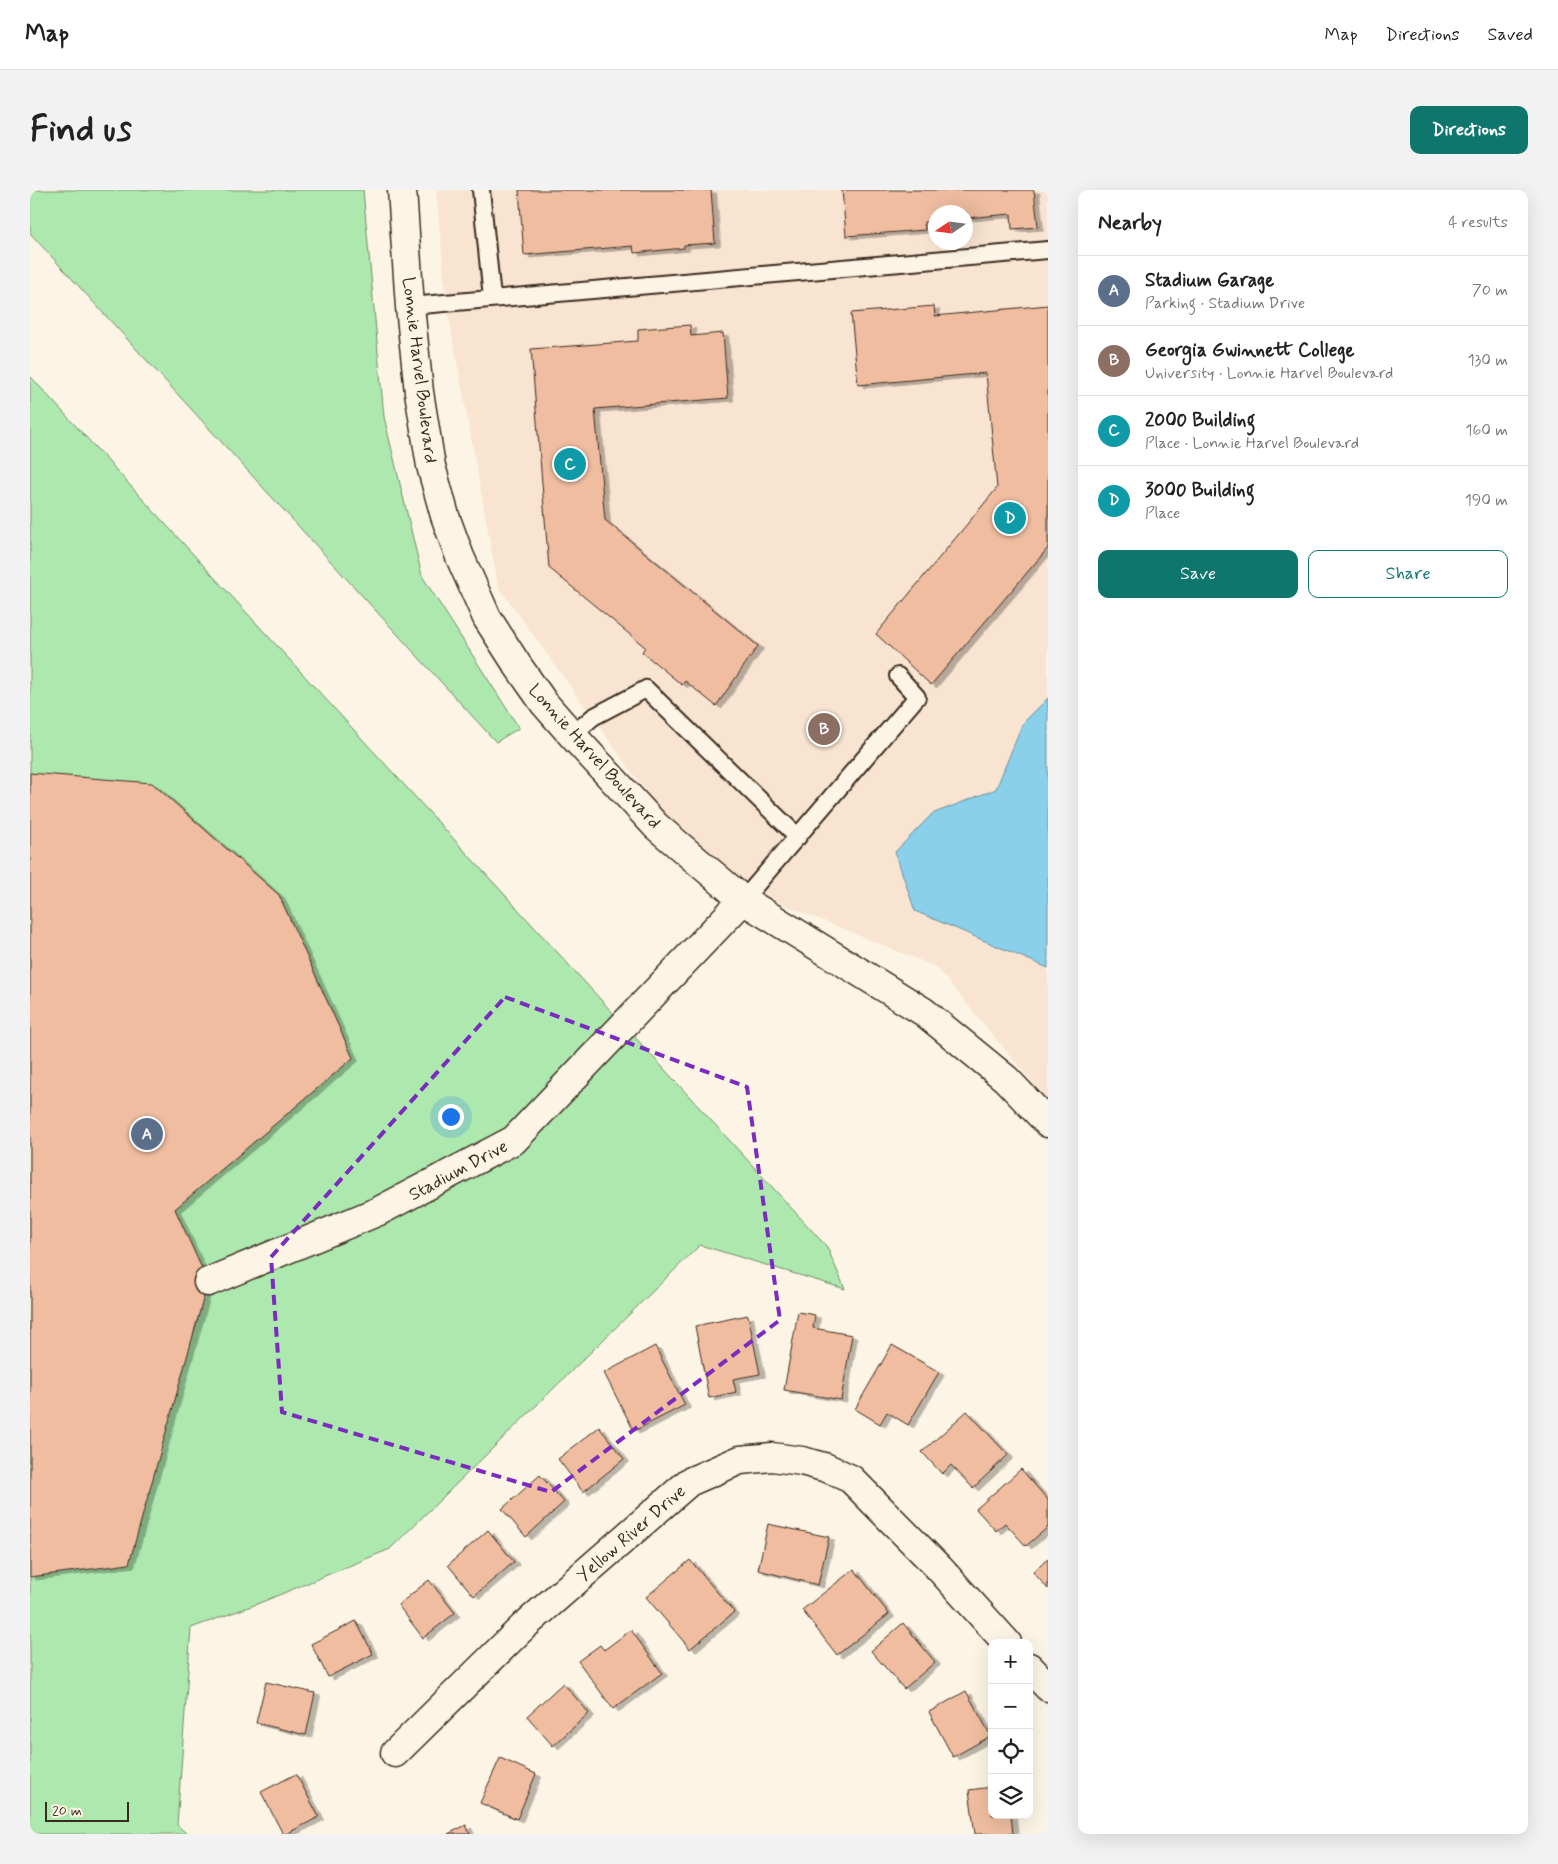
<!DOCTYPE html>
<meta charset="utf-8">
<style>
:root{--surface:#fff;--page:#f2f2f2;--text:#222;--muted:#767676;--line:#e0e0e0;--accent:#0f766e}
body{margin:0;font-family:Mynerve,sans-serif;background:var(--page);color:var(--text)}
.controls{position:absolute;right:15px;bottom:15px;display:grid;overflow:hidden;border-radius:10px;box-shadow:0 5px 20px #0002}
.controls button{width:45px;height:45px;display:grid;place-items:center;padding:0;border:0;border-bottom:1px solid var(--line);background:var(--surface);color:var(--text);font:25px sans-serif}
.compass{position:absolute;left:898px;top:15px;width:45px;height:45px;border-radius:50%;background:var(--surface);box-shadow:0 5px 20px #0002;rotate:257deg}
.scale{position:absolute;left:15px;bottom:12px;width:84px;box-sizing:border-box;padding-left:5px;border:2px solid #3b2a1e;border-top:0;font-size:14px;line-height:18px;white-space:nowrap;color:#3b2a1e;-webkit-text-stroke:4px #fcf5e5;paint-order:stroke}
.you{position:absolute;left:420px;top:926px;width:18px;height:18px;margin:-12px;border:4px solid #fff;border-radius:50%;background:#1a73e8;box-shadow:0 0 0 8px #1a73e833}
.badge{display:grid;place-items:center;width:32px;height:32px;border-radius:50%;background:var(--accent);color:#fff;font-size:16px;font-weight:700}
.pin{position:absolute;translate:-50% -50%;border:2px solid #fff;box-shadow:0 1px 5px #0006}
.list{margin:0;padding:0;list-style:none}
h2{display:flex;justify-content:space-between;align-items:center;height:65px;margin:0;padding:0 20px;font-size:21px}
h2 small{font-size:16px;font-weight:400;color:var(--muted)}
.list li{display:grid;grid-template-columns:32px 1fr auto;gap:15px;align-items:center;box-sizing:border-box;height:70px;padding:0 20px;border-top:1px solid var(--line)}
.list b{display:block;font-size:19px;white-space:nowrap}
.list p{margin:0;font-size:16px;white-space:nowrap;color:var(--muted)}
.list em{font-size:16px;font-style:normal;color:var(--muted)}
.actions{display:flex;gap:10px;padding:15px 20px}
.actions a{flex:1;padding:11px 0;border:1px solid var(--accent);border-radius:10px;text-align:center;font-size:18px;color:var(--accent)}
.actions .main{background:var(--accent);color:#fff}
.icon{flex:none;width:28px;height:28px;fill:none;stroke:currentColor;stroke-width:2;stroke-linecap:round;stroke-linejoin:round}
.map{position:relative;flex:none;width:1018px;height:1644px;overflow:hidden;border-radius:10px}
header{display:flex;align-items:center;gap:30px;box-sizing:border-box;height:70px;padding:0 25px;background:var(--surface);border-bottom:1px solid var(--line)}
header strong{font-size:24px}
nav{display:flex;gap:28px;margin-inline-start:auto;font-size:18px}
.intro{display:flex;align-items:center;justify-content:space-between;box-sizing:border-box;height:120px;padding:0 30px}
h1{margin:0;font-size:35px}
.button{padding:12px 22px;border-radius:10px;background:var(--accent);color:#fff;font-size:18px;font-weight:700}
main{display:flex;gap:30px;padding:0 30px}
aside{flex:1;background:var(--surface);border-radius:10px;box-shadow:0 5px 20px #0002}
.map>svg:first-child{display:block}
.built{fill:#f8e4d1;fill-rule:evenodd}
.green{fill:#ade9af;stroke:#748a66}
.water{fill:#8ad0eb;stroke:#6a8e99}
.building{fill:#f0bda1;stroke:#3b2a1e;filter:url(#shadow)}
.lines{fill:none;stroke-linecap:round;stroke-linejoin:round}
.service-casing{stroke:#3b2a1e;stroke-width:20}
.minor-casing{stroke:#3b2a1e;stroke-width:31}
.tertiary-casing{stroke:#3b2a1e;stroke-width:31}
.service{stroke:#fcf5e5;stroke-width:16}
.minor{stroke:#fcf5e5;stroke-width:28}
.tertiary{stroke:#fcf5e5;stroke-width:28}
.marked{fill:none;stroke:#7b2cbf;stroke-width:4;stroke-dasharray:10 6;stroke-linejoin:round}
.labels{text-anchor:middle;stroke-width:5;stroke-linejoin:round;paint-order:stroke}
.street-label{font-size:18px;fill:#3b2a1e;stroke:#fcf5e5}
</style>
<header>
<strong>Map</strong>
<nav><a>Map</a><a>Directions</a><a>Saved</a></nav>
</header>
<div class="intro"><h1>Find us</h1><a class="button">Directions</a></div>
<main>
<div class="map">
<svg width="1018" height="1644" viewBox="0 0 1018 1644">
<defs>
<filter id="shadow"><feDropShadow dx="5.5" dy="3" stdDeviation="0" flood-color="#0004"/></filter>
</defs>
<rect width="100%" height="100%" fill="#fcf5e5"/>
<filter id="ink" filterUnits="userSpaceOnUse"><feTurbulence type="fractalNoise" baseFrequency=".02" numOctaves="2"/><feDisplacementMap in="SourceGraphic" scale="10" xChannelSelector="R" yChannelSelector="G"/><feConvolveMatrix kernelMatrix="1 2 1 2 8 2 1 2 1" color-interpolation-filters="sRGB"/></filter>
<g filter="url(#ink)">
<path class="built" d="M406 0H1018V911L906 777 674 682 468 396 417 116ZM906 22H936V52H906Z"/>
<path class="green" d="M0 0H333L354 227 392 386 489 538 466 552 0 43Z
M0 186 797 1057 815 1099 670 1055 360 1359 227 1414 161 1438 147 1635 157 1644H0Z"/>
<path class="water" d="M1018 508V778L885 721 865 662 902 624 966 599 993 533Z"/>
<path class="building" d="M489 0H681L685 53 654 55V58L604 63 603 56 494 65Z
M812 0H1004L1008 37 982 39 981 24 936 28V22H906V31L894 32 895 40 816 46Z
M1018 115V358L901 495 846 444 967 298 956 183 828 195 821 123 904 116 905 126Z
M660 135 661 146 693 143 698 208 565 219 575 330 728 456 686 516 655 491 652 495 612 462 615 457 519 378 501 159 608 151V139Z
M0 583 122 593 249 705 323 868 145 1019 178 1092 99 1374 0 1387Z
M768 1122 785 1125 783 1138 822 1145 811 1210 754 1200Z
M718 1125 730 1184 703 1189 706 1202 679 1208 665 1136Z
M862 1155 909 1182 878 1235 857 1222 850 1234 825 1219Z
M625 1156 655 1215 604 1241 574 1183Z
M937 1221 978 1265 943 1298 921 1275 912 1284 892 1262Z
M569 1237 594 1269 553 1302 528 1269Z
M991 1279 1018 1310V1337L996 1356 975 1333 966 1341 946 1319Z
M510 1285 534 1312 496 1347 472 1319Z
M738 1334 799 1347 788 1395 728 1380Z
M458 1340 484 1372 444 1406 418 1375Z
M1018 1369V1399L1003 1382Z
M660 1370 704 1422 660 1459 616 1407Z
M824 1379 859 1424 807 1465 772 1420Z
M399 1390 425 1423 393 1448 368 1415Z
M326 1431 343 1464 298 1487 281 1454Z
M873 1433 905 1472 874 1499 841 1461Z
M601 1440 632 1483 583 1519 548 1471 570 1455 574 1460Z
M236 1492 285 1503 276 1545 226 1533Z
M533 1493 559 1523 523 1556 497 1526Z
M936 1501 961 1546 923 1567 899 1522Z
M470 1568 506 1584 487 1629 450 1613Z
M266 1584 289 1627 256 1644H253L231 1602Z
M962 1597V1625H981L983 1644H945L939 1600Z
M436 1635 440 1644H418Z"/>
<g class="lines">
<g class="service-casing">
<path id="service" d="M451 0 462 108
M380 116 1018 60
M542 545 563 527 616 499 768 647
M713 710 887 507 868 486"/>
</g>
<g class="minor-casing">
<path id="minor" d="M178 1092 349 1021 484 950 713 710
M999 1477 1018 1497
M365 1563 493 1437 659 1292 710 1270 742 1267 772 1271 797 1278 821 1289 909 1378 977 1453"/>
</g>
<g class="tertiary-casing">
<path id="tertiary" d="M372 0 380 117 389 202 401 276 415 326 430 367 457 428 488 476 514 513 542 545 626 636 713 710 894 822 976 889 1018 933"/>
</g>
<use href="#service" class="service"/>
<use href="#minor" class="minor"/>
<use href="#tertiary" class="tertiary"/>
</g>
</g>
<path class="marked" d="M475 807 717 897 750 1130 521 1302 252 1222 241 1067Z"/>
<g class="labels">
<g class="street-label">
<text transform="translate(390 180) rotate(83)" y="6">Lonnie Harvel Boulevard</text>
<text transform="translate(565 566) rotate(48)" y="6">Lonnie Harvel Boulevard</text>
<text transform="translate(428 980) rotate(-28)" y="6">Stadium Drive</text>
<text transform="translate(601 1343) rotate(-41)" y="6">Yellow River Drive</text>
</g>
</g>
</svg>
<div class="controls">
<button>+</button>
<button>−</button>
<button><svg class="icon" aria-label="locate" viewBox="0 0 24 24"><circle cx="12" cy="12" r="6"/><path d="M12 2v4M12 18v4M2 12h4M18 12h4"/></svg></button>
<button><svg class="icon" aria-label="layers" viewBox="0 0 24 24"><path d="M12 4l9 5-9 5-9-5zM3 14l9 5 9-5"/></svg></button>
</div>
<svg class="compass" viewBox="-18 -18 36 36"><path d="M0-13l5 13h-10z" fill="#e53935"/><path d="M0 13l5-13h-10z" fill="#767676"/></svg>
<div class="scale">20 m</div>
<div class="you"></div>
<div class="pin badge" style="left:117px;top:944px;background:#5c6f8a">A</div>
<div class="pin badge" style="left:794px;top:539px;background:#8d6e63">B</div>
<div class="pin badge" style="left:540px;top:274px;background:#0f9aa8">C</div>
<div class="pin badge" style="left:980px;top:328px;background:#0f9aa8">D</div>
</div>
<aside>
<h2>Nearby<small>4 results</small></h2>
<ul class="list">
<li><span class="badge" style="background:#5c6f8a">A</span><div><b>Stadium Garage</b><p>Parking · Stadium Drive</p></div><em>70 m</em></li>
<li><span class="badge" style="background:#8d6e63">B</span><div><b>Georgia Gwinnett College</b><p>University · Lonnie Harvel Boulevard</p></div><em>130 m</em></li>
<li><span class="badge" style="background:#0f9aa8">C</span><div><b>2000 Building</b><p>Place · Lonnie Harvel Boulevard</p></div><em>160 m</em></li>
<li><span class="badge" style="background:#0f9aa8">D</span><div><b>3000 Building</b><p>Place</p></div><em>190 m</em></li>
</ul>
<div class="actions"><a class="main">Save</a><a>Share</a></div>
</aside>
</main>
